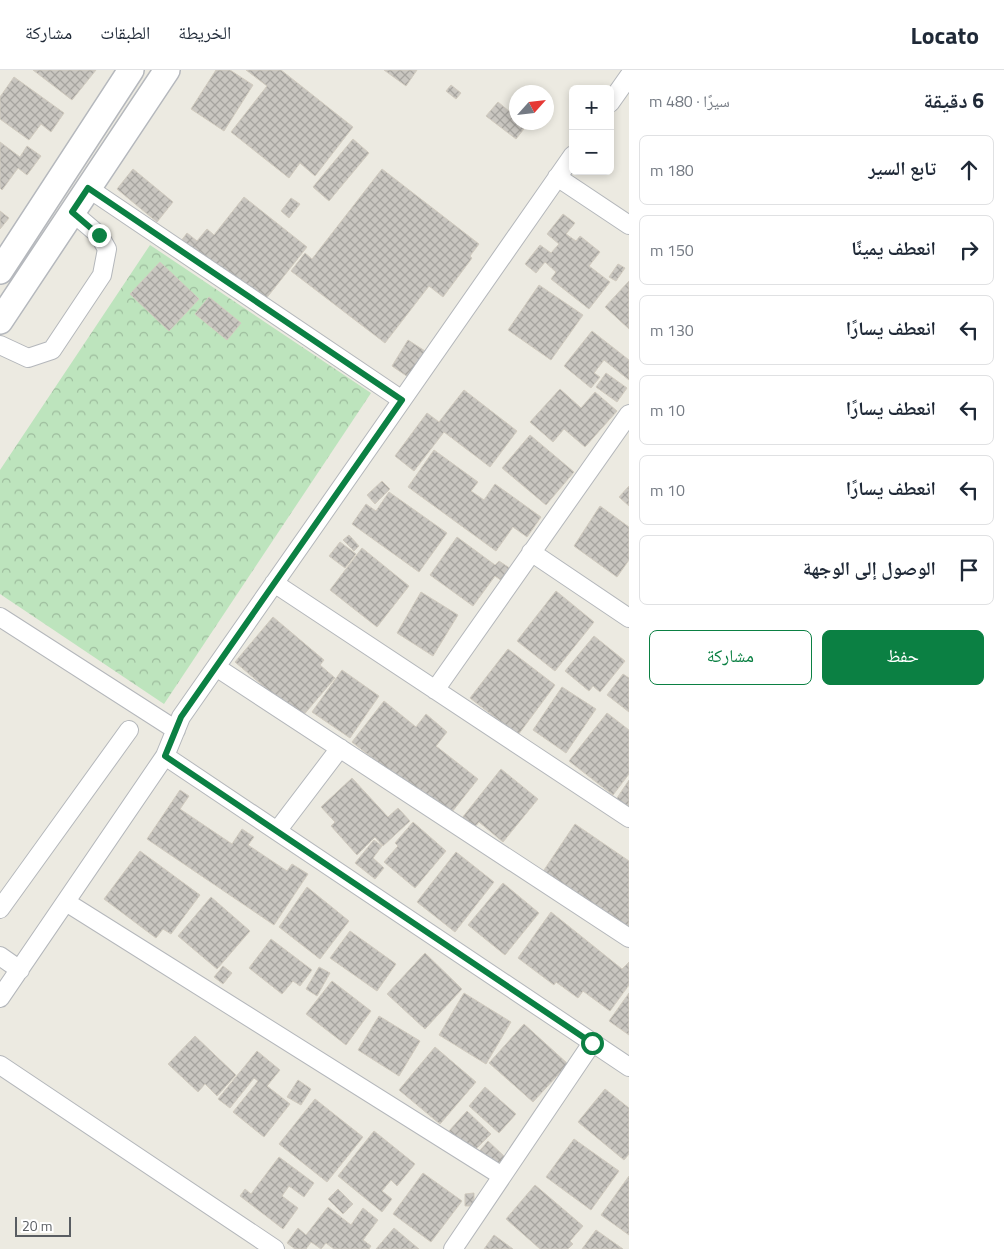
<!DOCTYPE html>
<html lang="ar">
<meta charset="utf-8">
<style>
:root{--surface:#fff;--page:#f2f2f3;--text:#1f2937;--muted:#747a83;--line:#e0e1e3;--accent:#0b8043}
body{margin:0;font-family:"Titillium Web","Noto Naskh Arabic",sans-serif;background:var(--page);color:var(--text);direction:rtl}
.controls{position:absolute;right:15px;top:15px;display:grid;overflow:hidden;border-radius:8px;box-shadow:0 2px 8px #0003}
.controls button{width:45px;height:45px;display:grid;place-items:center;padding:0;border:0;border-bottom:1px solid var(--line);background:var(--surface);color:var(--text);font:25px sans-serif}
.compass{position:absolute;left:509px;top:15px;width:45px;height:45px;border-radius:50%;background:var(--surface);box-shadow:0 2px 8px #0003;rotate:63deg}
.scale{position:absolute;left:15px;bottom:12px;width:56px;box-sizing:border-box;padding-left:5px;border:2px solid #595d62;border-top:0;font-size:14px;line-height:18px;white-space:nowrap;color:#595d62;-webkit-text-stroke:4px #fff;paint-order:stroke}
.stop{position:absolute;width:15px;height:15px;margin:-11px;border:4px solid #0b8043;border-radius:50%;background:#fff}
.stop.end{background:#0b8043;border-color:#fff;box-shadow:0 1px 5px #0008}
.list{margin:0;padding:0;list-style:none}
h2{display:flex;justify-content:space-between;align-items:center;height:65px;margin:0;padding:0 20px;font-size:21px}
h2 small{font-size:16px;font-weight:400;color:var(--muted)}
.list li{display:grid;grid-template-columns:32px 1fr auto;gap:15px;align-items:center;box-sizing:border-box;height:70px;margin:0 10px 10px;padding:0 10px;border:1px solid var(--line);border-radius:8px}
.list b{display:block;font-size:19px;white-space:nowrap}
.list em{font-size:16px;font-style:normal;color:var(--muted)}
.actions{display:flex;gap:10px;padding:15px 20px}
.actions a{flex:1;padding:11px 0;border:1px solid var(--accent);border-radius:8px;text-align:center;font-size:18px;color:var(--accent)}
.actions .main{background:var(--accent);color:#fff}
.icon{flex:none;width:28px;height:28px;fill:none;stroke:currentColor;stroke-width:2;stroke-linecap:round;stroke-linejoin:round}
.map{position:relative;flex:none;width:629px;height:1179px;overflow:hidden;direction:ltr}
header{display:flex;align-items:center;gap:30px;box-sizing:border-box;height:70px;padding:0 25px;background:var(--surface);border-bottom:1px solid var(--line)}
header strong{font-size:24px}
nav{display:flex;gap:28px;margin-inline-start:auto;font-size:18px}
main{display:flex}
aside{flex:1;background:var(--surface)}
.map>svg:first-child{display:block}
.park{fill:url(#park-crowns)}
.building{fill:url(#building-cross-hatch);stroke:#d1cbbf}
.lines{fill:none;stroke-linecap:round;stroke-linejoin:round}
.street-casing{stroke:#b4b7bb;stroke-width:20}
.secondary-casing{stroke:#b5b8bd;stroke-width:28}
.street{stroke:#fff;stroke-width:18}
.secondary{stroke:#fff;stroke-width:25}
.route{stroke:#0b8043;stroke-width:6}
</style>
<header>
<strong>Locato</strong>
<nav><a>الخريطة</a><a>الطبقات</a><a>مشاركة</a></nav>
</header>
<main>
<aside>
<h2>6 دقيقة<small>سيرًا · 480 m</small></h2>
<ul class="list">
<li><svg class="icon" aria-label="ahead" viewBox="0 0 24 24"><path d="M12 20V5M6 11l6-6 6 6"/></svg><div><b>تابع السير</b></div><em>180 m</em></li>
<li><svg class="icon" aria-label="right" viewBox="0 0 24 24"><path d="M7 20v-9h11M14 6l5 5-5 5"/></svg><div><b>انعطف يمينًا</b></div><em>150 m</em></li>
<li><svg class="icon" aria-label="left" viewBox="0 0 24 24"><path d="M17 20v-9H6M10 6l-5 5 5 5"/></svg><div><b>انعطف يسارًا</b></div><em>130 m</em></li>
<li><svg class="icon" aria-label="left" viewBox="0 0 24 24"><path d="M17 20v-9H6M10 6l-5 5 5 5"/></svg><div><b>انعطف يسارًا</b></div><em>10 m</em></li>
<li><svg class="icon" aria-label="left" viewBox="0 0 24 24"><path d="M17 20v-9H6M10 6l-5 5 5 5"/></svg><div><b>انعطف يسارًا</b></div><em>10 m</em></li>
<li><svg class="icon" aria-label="arrive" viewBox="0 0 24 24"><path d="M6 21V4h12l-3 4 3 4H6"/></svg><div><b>الوصول إلى الوجهة</b></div></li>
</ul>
<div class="actions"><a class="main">حفظ</a><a>مشاركة</a></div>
</aside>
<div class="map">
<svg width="629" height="1179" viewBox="0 0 629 1179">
<defs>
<pattern id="park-crowns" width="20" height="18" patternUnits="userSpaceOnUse" patternTransform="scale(1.25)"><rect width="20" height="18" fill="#bde4bd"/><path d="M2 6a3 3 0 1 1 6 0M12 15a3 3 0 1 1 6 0" fill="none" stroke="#9dbc9d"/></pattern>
<pattern id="building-cross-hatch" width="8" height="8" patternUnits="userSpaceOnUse" patternTransform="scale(1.25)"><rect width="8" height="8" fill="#c9c6c0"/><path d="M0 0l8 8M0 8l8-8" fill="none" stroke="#a6a49f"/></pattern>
</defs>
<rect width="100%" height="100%" fill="#eceae1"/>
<path class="park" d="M150 175 371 323 164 634 0 524V400Z"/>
<path class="building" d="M33 0H96L72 30Z
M216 0H230L253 15 224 61 191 39Z
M246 0H281L353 57 315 106 300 93 289 108 231 62 267 16Z
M384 0H417L406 16Z
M14 7 64 43 51 62 41 54 29 70 0 49V27Z
M451 15 461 23 456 29 446 21Z
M498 32 516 47V52H524L527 55 516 69 486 46Z
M353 69 369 83 329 131 313 117Z
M0 72 20 87 27 76 41 86 27 105 18 98 2 120 0 118Z
M133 99 173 132 157 152 117 119Z
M382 99 479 174 470 186 472 188 443 227 429 216 385 273 291 201 305 183 312 189Z
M244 127 307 177 261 235 181 171 187 163 197 171 207 159 214 165Z
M291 128 300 134 289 148 281 141Z
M0 141 9 148 0 159Z
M563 144 575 153 566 164 576 171 580 166 600 182 589 196 610 212 589 239 551 209 556 202 545 192 536 203 525 194 540 175 551 183 559 174 547 164Z
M160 192 199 229 169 261 130 224Z
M618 194 625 198 616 211 609 207Z
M629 211V259L605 237Z
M539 215 583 245 551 290 508 260Z
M209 227 241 253 227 270 195 244Z
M592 261 629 290V310L604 290 594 303 600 307 591 318 564 296Z
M408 270 425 281 408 307 392 296Z
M606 303 627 318 617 332 596 317Z
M560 319 581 338 595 322 617 341 585 377 564 359 553 372 530 352Z
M464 320 517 361 490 397 444 362 414 401 395 386 427 343 439 352Z
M530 365 574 402 546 435 502 398Z
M434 380 478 412 471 421 484 430 495 414 541 447 527 467 513 457 496 481 408 417Z
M382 411 390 419 375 434 367 425Z
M629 416V436L619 427Z
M389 422 447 463 419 502 352 454 366 434 376 441Z
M600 436 629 457V490L617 507 574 476Z
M349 465 359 476 354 481 343 470Z
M457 467 495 495 499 491 511 499 502 511 495 506 473 536 430 505Z
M340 472 356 484 345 498 329 486Z
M362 478 409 516 377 557 330 520Z
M556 521 594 552 555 601 517 571Z
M421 522 458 545 433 586 397 563Z
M273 547 324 590 320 595 335 608 301 648 235 592Z
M594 566 625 591 600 622 593 616 589 621 565 601Z
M508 579 555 615 518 665 470 628Z
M342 600 379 626 350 668 312 642Z
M623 604 629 608V642L607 625Z
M562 617 596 639 566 683 533 660Z
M384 631 416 657 426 644 447 662 436 676 478 709 448 747 352 672Z
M607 643 629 660V704L613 725 569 691Z
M501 699 538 729 503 772 479 752 474 758 462 748Z
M352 708 388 747 398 738 410 751 383 776 375 767 357 785 331 756 335 752 321 737Z
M629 710V741L615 731Z
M180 720 189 726 180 739 232 774 242 759 254 767 248 775 287 801 292 794 308 804 274 855 147 769Z
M413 752 446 781 415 818 384 792 398 776 395 773Z
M575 754 629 791V863L542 803Z
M374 770 382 776 373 788 384 798 375 809 355 793Z
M140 781 200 825 171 864 163 859 156 868 104 829Z
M456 782 494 812 455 862 417 832Z
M503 813 539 843 505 885 468 855Z
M307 817 349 851 320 889 279 857Z
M211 827 250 861 217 899 178 866Z
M551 842 622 899 629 892V915L610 941 583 921 578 928 556 912 554 915 518 888Z
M350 861 396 894 377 921 330 888Z
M271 869 312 900 300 916 293 911 282 924 249 898Z
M425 883 462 919 425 959 387 924Z
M223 896 232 903 223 914 214 907Z
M319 897 330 903 317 926 306 919Z
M332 911 371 941 346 975 306 944Z
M464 923 511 952 486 994 439 965Z
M629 923V965L609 951Z
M379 946 420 971 399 1006 358 980Z
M524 954 568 994 533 1032 489 993Z
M195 966 236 1005 217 1026 205 1014 198 1022 168 994Z
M435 977 476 1012 440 1054 399 1020Z
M257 981 280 1000 267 1016 290 1034 264 1067 233 1042 258 1011 254 1008 230 1038 218 1029Z
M298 1010 311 1019 301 1035 287 1027Z
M485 1017 516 1044 499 1063 469 1036Z
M605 1019 629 1038V1084L624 1090 578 1052Z
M315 1029 363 1067 327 1112 279 1074Z
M467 1041 491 1064 472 1083 449 1061Z
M374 1061 415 1094 397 1116 391 1110 382 1121 392 1129 382 1142 338 1106Z
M574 1069 619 1101 591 1140 546 1107Z
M488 1071 505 1087 493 1100 476 1085Z
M279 1087 314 1113 304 1127 289 1116 282 1126 298 1138 283 1159 240 1126 245 1119 251 1124Z
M423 1103 462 1131 431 1172 393 1144Z
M629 1106V1165L601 1145Z
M535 1115 583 1156 570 1171 573 1174 568 1179H540L506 1149Z
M338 1119 353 1134 343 1144 328 1129Z
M474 1123V1136H465V1124Z
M328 1137 351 1155 363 1138 378 1150 363 1170 371 1176 369 1179H334L326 1173 321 1179 311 1172 306 1179H295L287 1173 298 1158 306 1165Z
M394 1158 419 1179H376Z
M596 1160 623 1179H582Z
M494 1165 513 1179H484Z"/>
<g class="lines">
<g class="street-casing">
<path id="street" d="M610 33 629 6
M557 107 629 155
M88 118 402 330
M0 275 28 288 52 280 102 205 107 179 99 165 72 142
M531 482 629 548
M274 513 629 748
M0 547 176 660
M216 597 629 868
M435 620 629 344
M165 686 629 997
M277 761 340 678
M66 832 502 1106
M0 839 129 660
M0 886 20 900
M0 928 165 686 181 647 573 85
M0 995 275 1179
M453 1179 592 973"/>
</g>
<g class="secondary-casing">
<path id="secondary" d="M0 201 131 0
M0 251 167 0"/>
</g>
<use href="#street" class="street"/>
<use href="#secondary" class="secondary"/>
</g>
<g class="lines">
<path class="route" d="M99 165 72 142 88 118 402 330 181 647 165 686 592 973"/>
</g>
</svg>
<div class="controls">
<button>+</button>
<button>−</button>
</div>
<svg class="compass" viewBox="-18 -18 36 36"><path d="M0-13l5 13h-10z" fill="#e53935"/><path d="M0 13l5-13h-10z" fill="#747a83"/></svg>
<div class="scale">20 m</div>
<div class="stop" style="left:592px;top:973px"></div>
<div class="stop end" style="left:99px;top:165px"></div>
</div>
</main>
